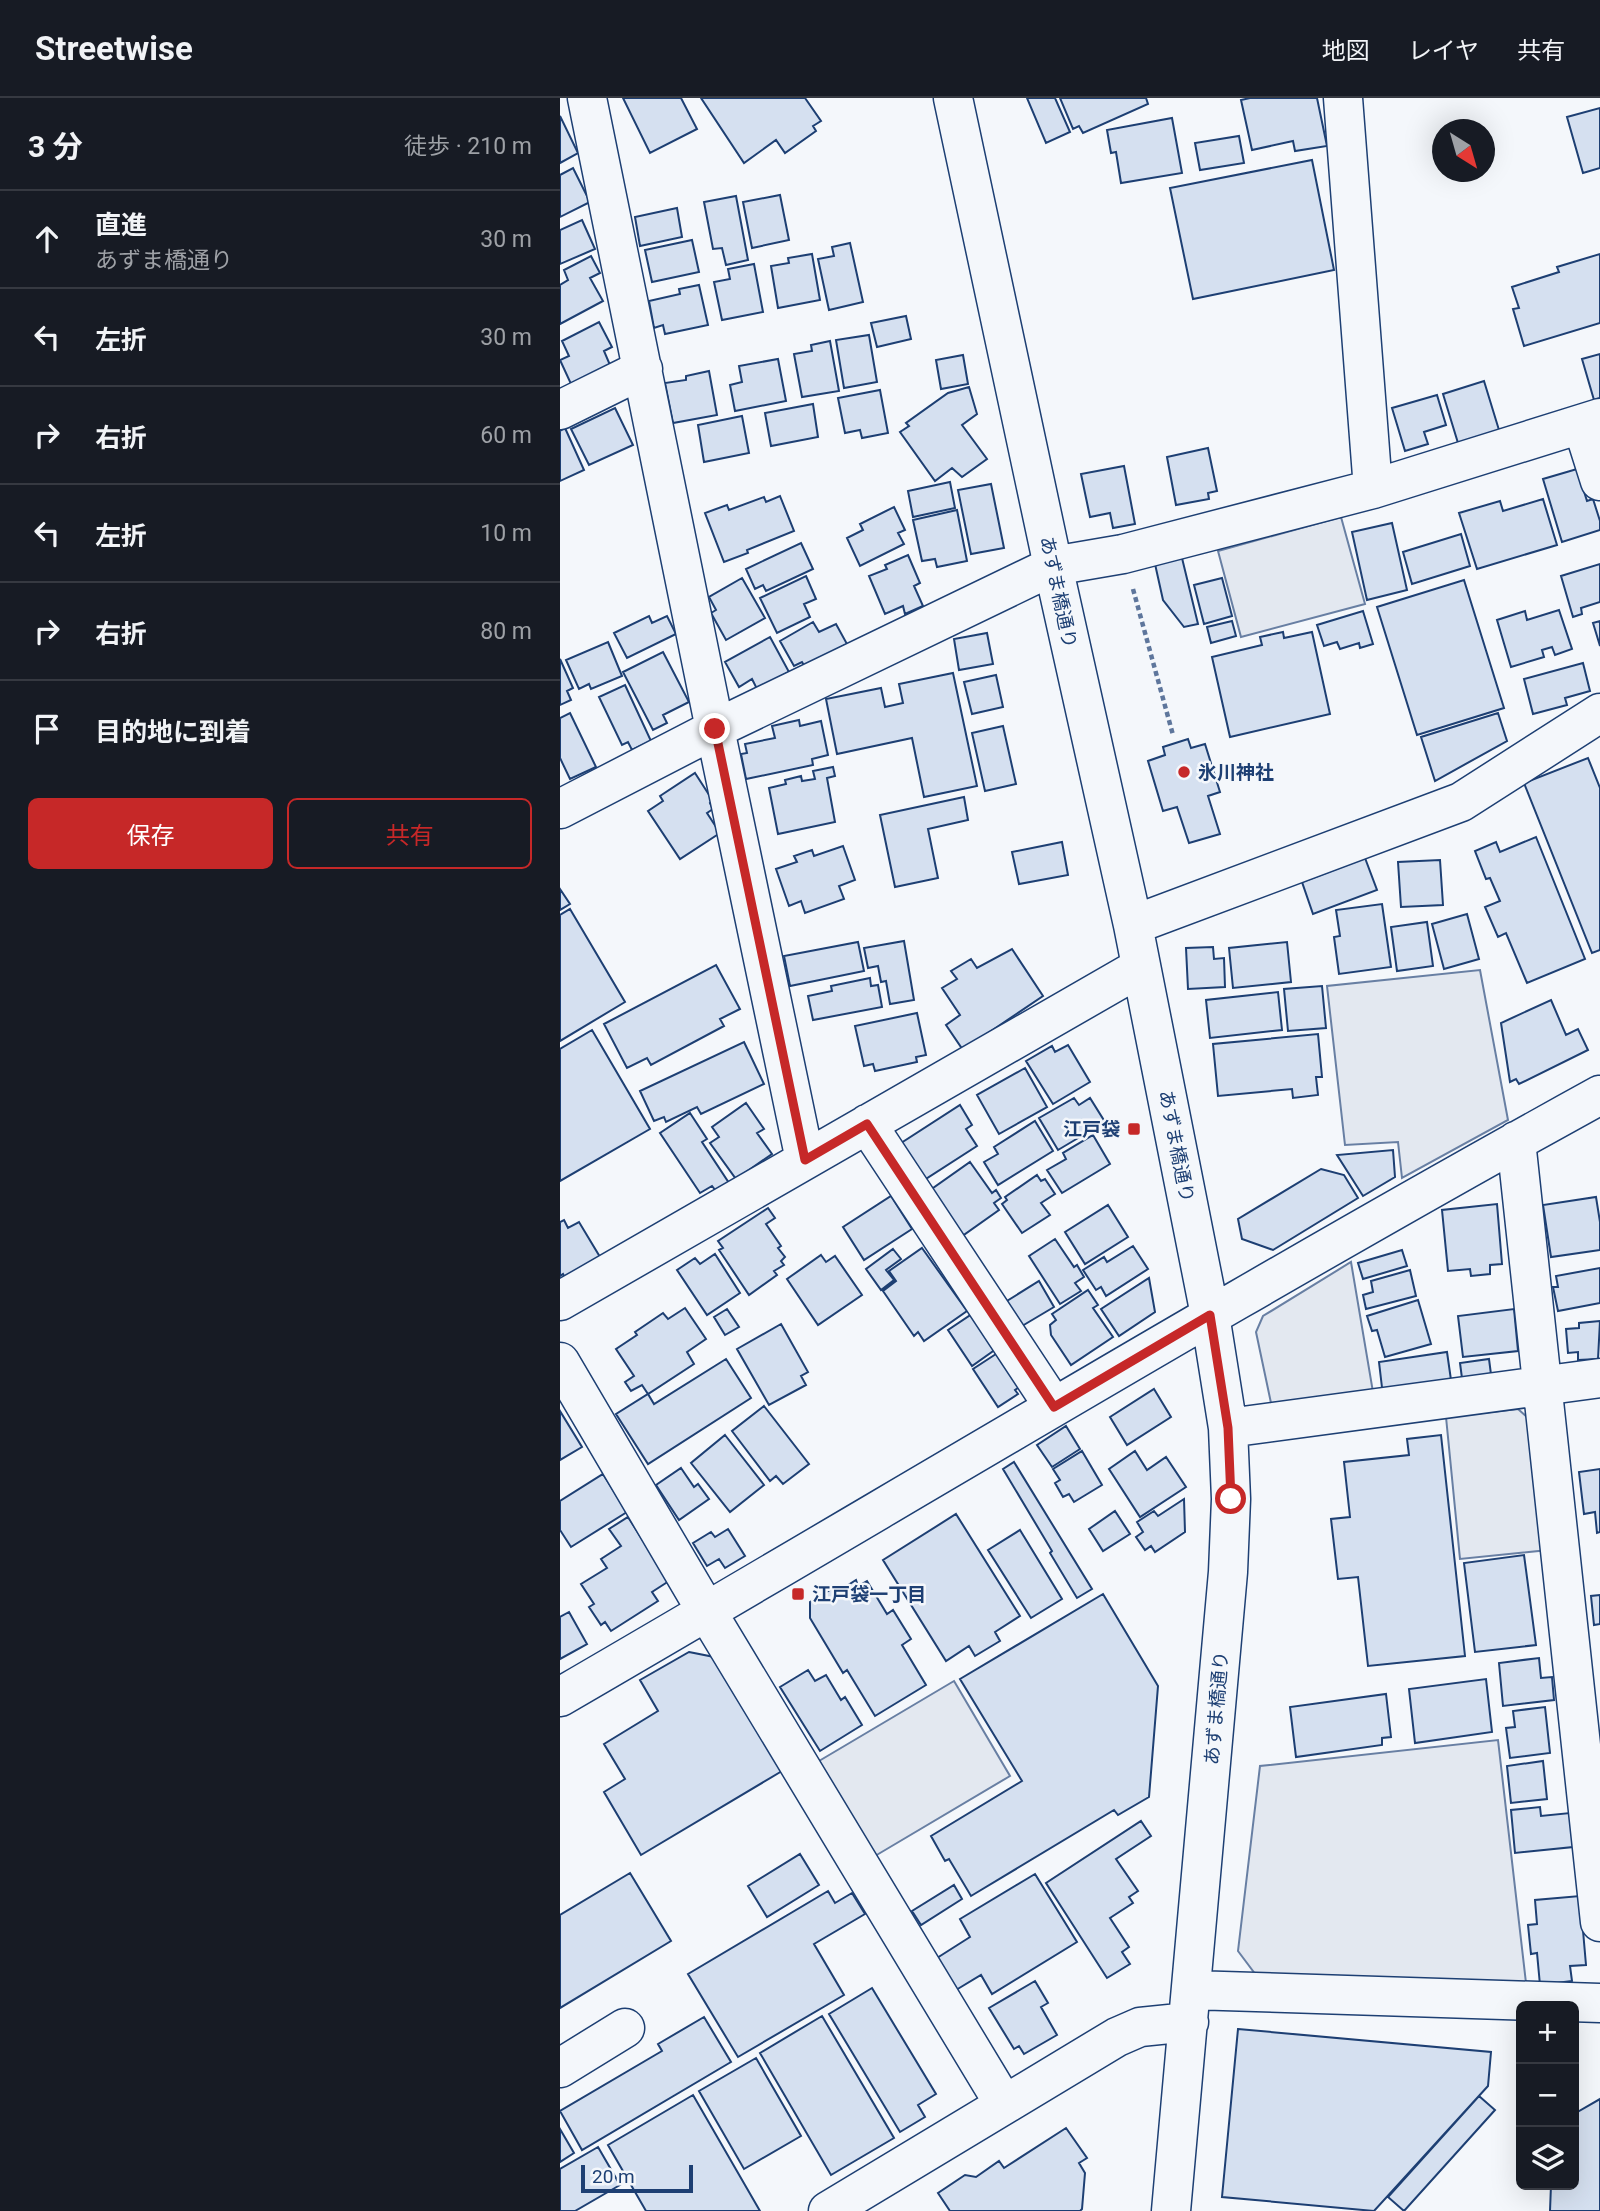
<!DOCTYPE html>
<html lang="ja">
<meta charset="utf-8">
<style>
:root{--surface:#171b24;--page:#242831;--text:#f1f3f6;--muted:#9ea1a6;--line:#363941;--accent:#c62828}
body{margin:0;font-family:Roboto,"Noto Sans JP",sans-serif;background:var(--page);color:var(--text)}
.controls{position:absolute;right:21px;bottom:21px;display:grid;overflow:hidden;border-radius:10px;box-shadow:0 7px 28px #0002}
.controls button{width:63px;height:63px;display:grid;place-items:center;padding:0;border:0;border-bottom:2px solid var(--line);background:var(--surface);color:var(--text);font:35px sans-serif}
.compass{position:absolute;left:872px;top:21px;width:63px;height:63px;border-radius:50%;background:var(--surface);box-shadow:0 7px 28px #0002;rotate:143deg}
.scale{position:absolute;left:21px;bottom:18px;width:112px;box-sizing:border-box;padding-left:7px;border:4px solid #1d3f73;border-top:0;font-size:19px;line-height:24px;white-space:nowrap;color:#1d3f73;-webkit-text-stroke:5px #f4f7fb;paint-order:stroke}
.stop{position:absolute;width:21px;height:21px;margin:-16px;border:5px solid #c62828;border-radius:50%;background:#fff}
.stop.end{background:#c62828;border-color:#fff;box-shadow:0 2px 7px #0008}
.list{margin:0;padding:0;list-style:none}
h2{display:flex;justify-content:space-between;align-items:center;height:91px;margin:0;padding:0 28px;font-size:30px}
h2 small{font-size:23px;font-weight:400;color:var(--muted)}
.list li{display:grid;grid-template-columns:46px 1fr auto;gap:21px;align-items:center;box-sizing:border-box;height:98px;padding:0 28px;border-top:2px solid var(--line)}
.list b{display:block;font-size:26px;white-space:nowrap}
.list p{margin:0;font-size:23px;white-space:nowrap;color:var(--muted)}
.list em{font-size:23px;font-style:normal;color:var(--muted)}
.actions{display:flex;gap:14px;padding:21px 28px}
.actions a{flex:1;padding:16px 0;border:2px solid var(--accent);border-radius:10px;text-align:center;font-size:24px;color:var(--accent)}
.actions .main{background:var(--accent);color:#fff}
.icon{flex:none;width:38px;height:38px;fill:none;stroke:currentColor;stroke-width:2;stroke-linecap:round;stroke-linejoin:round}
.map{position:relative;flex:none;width:1040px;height:2113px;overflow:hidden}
header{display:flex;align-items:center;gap:42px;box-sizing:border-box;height:98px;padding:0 35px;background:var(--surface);border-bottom:2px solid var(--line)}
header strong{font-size:33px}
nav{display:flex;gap:38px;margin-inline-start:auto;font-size:24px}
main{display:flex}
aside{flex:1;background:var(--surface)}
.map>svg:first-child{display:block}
.parking{fill:#e3e8f0;stroke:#687fa3;stroke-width:2}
.building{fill:#d5e0f0;stroke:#1d3f73;stroke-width:2}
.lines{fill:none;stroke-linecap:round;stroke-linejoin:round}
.minor-casing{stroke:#1d3f73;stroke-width:41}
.path{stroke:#5e769c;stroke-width:4.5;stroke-dasharray:5 3.5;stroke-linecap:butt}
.minor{stroke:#f4f7fb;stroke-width:38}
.route{stroke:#c62828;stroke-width:9}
.poi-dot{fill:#c62828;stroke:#f4f7fb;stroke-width:2.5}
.labels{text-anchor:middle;stroke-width:5;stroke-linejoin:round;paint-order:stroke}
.street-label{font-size:19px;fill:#1d3f73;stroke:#f4f7fb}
.poi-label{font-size:19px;font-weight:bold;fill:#1d3f73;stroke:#f4f7fb;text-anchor:start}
</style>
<header>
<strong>Streetwise</strong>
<nav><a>地図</a><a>レイヤ</a><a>共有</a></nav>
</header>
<main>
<aside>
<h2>3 分<small>徒歩 · 210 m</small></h2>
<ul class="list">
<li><svg class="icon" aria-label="ahead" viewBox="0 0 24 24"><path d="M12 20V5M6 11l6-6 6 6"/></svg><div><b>直進</b><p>あずま橋通り</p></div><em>30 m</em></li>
<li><svg class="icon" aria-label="left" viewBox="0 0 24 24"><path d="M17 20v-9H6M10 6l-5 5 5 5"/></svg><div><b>左折</b></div><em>30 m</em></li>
<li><svg class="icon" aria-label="right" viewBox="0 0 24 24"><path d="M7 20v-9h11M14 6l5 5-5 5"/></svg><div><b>右折</b></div><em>60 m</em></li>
<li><svg class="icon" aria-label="left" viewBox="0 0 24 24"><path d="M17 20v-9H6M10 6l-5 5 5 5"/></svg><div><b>左折</b></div><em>10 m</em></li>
<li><svg class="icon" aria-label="right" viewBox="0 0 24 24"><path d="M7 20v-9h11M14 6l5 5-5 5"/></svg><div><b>右折</b></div><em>80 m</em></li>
<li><svg class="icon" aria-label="arrive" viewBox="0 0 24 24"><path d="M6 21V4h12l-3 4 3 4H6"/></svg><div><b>目的地に到着</b></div></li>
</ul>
<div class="actions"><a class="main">保存</a><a>共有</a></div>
</aside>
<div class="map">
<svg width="1040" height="2113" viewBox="0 0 1040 2113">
<rect width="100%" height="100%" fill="#f4f7fb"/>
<path class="parking" d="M781 419 805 506 681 539 658 453Z
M920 872 948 1022 842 1080 838 1044 785 1047 767 888Z
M791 1164 814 1300 711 1305 696 1234 703 1218Z
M958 1311 975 1326 988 1452 900 1461 886 1319Z
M394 1583 450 1678 315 1758 259 1663Z
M938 1642 966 1885 696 1877 678 1853 700 1668Z"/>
<path class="building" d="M63 0H121L137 31 90 55Z
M141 0H245L261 23 253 28 256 33 225 55 216 42 184 65Z
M467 0H495L510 34 486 45Z
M500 0H586L588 6 523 35 519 28 513 31Z
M690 0H757L767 48 735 53 733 43 692 52 681 2Z
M1040 10V70L1023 75 1007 19Z
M0 18 18 55 0 65Z
M612 20 622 75 561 85 556 54 551 55 547 32Z
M679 38 684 65 640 72 635 45Z
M752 62 774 172 633 201 610 90Z
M13 70 30 104 0 119V77Z
M220 97 229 142 192 150 183 104Z
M176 98 188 162 166 167 162 150 153 151 144 104Z
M117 110 122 139 80 148 75 119Z
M22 122 35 151 0 166V132Z
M132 142 139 174 92 184 85 152Z
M290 145 303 204 269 212 258 161 274 158 272 149Z
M252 156 260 202 218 210 211 168 229 165 228 160Z
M1040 156V225L964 248 953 211 959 210 952 189 999 174 997 169Z
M31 158 40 175 30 180 43 203 0 226V187L8 182 4 172Z
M194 166 203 214 162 222 154 184 170 181 168 171Z
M139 187 148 227 105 236 103 227 94 230 89 203 120 196 119 191Z
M346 218 351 241 317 249 311 225Z
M39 224 52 249 44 253 50 267 11 286 0 262 9 258 2 243Z
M309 237 317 284 284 290 276 242Z
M270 243 279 293 242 299 234 256 252 253 251 247Z
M1040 256V300L1034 302 1022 261Z
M403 257 408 286 381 291 376 262Z
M218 261 226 303 175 313 170 287 182 284 179 268Z
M149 273 157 317 113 325 105 285 126 282V278Z
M924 283 939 332 898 345 883 296Z
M409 289 417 316 402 327 427 361 402 379 392 370 375 383 340 334 349 328 346 325 388 295Z
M320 292 328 335 302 340 300 332 285 335 278 300Z
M877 297 886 327 864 334 868 346 845 353 832 310Z
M253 306 258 339 211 348 205 315Z
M55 310 73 347 29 367 11 331Z
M182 318 189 355 144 364 138 327Z
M5 330 24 372 0 383V333Z
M648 350 657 393 648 395 649 401 616 407 607 359Z
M564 368 575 426 553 430 550 415 530 419 521 376Z
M1017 371 1027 403 1033 401 1040 423V432L1002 444 983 381Z
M390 384 395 410 353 419 348 393Z
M431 386 444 450 411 456 398 392Z
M220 398 234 433 187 452 188 455 164 464 145 415 167 407 169 412 204 399 206 404Z
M983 401 997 447 917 471 899 415 940 403 943 413Z
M334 409 345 432 338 435 344 446 300 468 287 440 303 432 300 426Z
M397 412 407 463 377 469 375 461 362 463 353 422Z
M832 425 847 492 807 502 792 434Z
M901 436 910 468 852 486 843 454Z
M241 445 253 471 206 493 203 487 195 491 186 471Z
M348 457 360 485 354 488 363 508 345 516 343 508 325 516 309 478 327 471 325 467Z
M622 460 638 526 624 529 603 502 595 466Z
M1040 466V504L1021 510 1022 516 1013 519 1001 478Z
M246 478 256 501 244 506 250 519 217 535 200 500Z
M182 480 205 520 166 542 151 515 156 512 149 499Z
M662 480 672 518 644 526 634 487Z
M904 482 944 610 857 637 817 509Z
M999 512 1012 551 995 557 992 549 982 552 984 559 951 569 937 522 965 513 967 522Z
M803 513 813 546 800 550 799 545 780 551 777 544 764 548 757 527Z
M89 518 92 525 107 518 116 536 67 560 54 535Z
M672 523 676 538 651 545 647 529Z
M1040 523V548L1033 525Z
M253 524 259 534 276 526 287 546 245 569 242 564 234 568 220 543Z
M723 534 724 540 752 534 770 616 670 639 652 559 702 547 700 539Z
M427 535 433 566 399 572 394 541Z
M210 539 229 574 197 591 192 581 179 589 165 564Z
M48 544 62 578 31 591 29 586 19 591 6 562Z
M103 554 129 604 103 617 107 625 93 632 63 574Z
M0 561 13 590 7 593 11 602 0 607Z
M1023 565 1030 593 1005 600 1007 607 973 616 964 581Z
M393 575 417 688 364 699 352 640 277 656 266 601 321 590 325 609 343 605 339 586Z
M436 577 443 609 412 616 404 584Z
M65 587 91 643 72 652 68 644 62 647 39 599Z
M10 615 36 669 10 681 0 660V620Z
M938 615 947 643 875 683 861 639Z
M239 622 240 628 261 623 268 657 252 661 253 667 186 681 181 656 187 655 185 646 215 640 212 628Z
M443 628 456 686 425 693 412 635Z
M628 641 631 650 645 646 660 694 648 698 660 736 629 745 617 709 603 713 588 663 605 657 603 649Z
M1028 660 1040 690V852L1032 855 964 685Z
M273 669 275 678 267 680 275 724 218 736 209 690 226 686 225 682 241 678 242 683 255 681 253 673Z
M135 675 153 703 150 705 153 711 147 715 160 735 120 761 88 713 103 703 100 698Z
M404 699 408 722 368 731 378 780 335 789 320 717Z
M976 739 1025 861 967 885 946 835 938 839 925 809 940 803 930 780 926 781 915 753 936 744 940 754Z
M502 744 508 777 459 786 452 754Z
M283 748 295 782 279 788 284 801 245 815 241 803 229 808 216 771 237 764 234 758 252 752 254 758Z
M805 760 817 792 753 816 742 784Z
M880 762 883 807 841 809 838 764Z
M0 791 10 806 0 812Z
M822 806 831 869 779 876 774 839 780 838 776 812Z
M10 811 65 904 0 943V817Z
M907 816 919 861 884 871 872 826Z
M867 824 873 868 837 873 831 829Z
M344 843 354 902 330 906 326 883 321 884 318 868 308 870 304 850Z
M298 844 304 873 230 888 224 858Z
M727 844 731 884 673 890 669 850Z
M653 849 654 861 664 860 665 889 628 891 626 850Z
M452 851 483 898 403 952 386 927 400 917 382 890 397 881 391 873 411 861 417 870Z
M156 867 180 911 160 921 164 928 91 967 87 960 67 970 44 926Z
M310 880 311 888 318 887 322 909 253 922 248 898 272 893 271 888Z
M762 888 766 930 728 933 724 891Z
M718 894 722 932 650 940 646 902Z
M991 902 1006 937 1018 931 1028 952 959 986 956 981 950 984 941 925Z
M357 915 366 957 356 959 357 964 315 973 313 966 304 968 295 928Z
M32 932 90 1031 0 1083V951Z
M758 936 762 979H756L758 997 733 1000 732 991 658 998 653 946Z
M184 944 204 986 141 1016 137 1009 106 1024 104 1019 94 1023 80 993Z
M508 947 530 984 493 1006 466 963 492 948 495 954Z
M465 970 487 1009 439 1036 417 997Z
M514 1000 519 1007 530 1000 545 1024 498 1052 479 1020Z
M186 1005 204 1031 197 1035 212 1056 176 1081 150 1045 159 1039 152 1029Z
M400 1007 412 1027 406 1031 417 1048 361 1084 338 1047Z
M130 1015 147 1041 142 1044 169 1085 156 1093 152 1088 140 1095 100 1035Z
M475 1023 493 1053 438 1087 424 1064 438 1056 434 1049Z
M533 1037 550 1066 502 1095 487 1072 506 1061 503 1055Z
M833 1052 835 1079 803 1098 777 1057Z
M410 1064 432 1095 436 1092 441 1100 434 1105 439 1112 398 1141 366 1095Z
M761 1071 784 1077 798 1100 713 1152 682 1141 678 1121Z
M477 1077 481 1083 485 1081 495 1096 481 1105 490 1117 462 1135 442 1106 447 1102 445 1099Z
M331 1098 352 1131 304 1162 283 1129Z
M1036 1099 1040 1124V1152L991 1159 983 1107Z
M937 1106 942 1166 930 1167V1176L911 1178 910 1171 888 1173 882 1112Z
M548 1107 568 1139 525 1166 505 1134Z
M208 1110 215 1120 206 1126 221 1148 218 1150 225 1159 221 1163 224 1167 214 1173 217 1177 189 1197 159 1152 163 1150 158 1143Z
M4 1122 8 1130 19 1124 40 1159 5 1180 3 1176 0 1178V1124Z
M495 1141 514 1169 517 1167 524 1179 515 1185 521 1193 500 1206 469 1158Z
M573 1148 588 1171 546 1198 541 1189 536 1192 523 1172 544 1159 547 1164Z
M362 1150 407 1213 364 1243 358 1234 354 1238 323 1193 336 1183 329 1173Z
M333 1151 341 1161 326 1172 334 1182 321 1192 306 1171Z
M842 1152 847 1168 803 1181 798 1165Z
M155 1156 180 1195 147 1217 117 1172 135 1160 140 1166Z
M261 1157 266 1164 275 1158 302 1197 258 1227 227 1181Z
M1040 1170V1205L998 1213 993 1189H998L996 1178Z
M850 1172 856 1198 806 1211 803 1197 813 1194 811 1183Z
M589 1180 595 1214 559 1238 541 1211Z
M479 1183 494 1209 457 1231 442 1206Z
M528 1192 538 1207 533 1210 553 1239 511 1267 491 1237 490 1227 496 1222 492 1216Z
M858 1202 871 1246 825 1259 817 1232 812 1233 807 1218Z
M125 1210 146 1241 127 1254 134 1266 88 1296 82 1287 71 1293 65 1284 74 1278 56 1251 77 1237 75 1234 103 1215 108 1221Z
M167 1211 179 1229 165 1237 154 1219Z
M954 1211 958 1253 903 1259 898 1218Z
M412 1216 436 1251 412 1268 388 1232Z
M1040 1223 1038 1261 1018 1262V1254L1008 1255 1006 1231 1019 1230V1225Z
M221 1226 248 1274 241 1278 246 1287 209 1307 177 1251Z
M439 1254 462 1287 455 1292 458 1296 438 1309 413 1271Z
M887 1254 892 1289 823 1298 819 1264Z
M166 1261 191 1300 88 1366 56 1316 88 1296 94 1306Z
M929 1261 932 1284 903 1288 900 1265Z
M594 1291 611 1319 567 1347 550 1319Z
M204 1308 249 1366 223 1386 216 1378 210 1383 172 1333Z
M0 1313 22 1349 0 1362Z
M506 1328 520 1351 492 1369 477 1347Z
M165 1337 204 1387 170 1414 131 1365Z
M881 1337 905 1558 808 1568 798 1479 778 1481 771 1421 790 1419 784 1364 849 1357 847 1341Z
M522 1353 542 1387 514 1404 509 1396 503 1399 495 1385 500 1382 493 1371Z
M575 1353 587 1372 606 1359 626 1389 580 1419 549 1371Z
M454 1364 532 1491 517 1500 490 1455 492 1453 443 1371Z
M121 1370 134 1389 138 1386 149 1401 119 1422 96 1387Z
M1040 1371V1434L1037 1435 1035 1414 1024 1416 1019 1374Z
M43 1376 67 1414 11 1449 0 1432V1403Z
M624 1401 625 1434 595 1454 591 1448 585 1452 576 1439 583 1434 577 1424 594 1413 598 1418Z
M555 1413 570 1436 543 1453 529 1431Z
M396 1416 460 1518 435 1534 440 1543 415 1558 409 1548 386 1563 323 1462Z
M68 1419 109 1483 92 1494 98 1503 51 1533 45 1524 41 1527 29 1509 34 1506 21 1486 47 1470 41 1461 61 1448 49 1431Z
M168 1431 185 1458 165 1470 159 1461 147 1468 133 1445 151 1434 155 1439Z
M460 1432 502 1501 471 1520 428 1452Z
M964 1457 976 1547 915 1554 904 1465Z
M296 1482 298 1488 307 1483 327 1516 333 1512 351 1541 342 1547 366 1587 315 1618 287 1572 283 1575 250 1520V1504L275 1489 277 1494Z
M543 1496 598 1588 589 1699 558 1717 554 1712 411 1798 389 1761 385 1763 371 1738 462 1683 400 1581Z
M1040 1497V1526L1034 1527 1031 1498Z
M9 1514 27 1546 0 1561V1519Z
M129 1554 154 1559 222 1673 81 1757 44 1694 65 1681 44 1646 98 1613 80 1582Z
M979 1560 981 1580 992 1579 994 1602 943 1608 939 1565Z
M248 1572 255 1583 266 1577 281 1602 285 1599 302 1627 260 1653 220 1589Z
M926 1581 932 1634 855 1645 849 1591Z
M826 1596 831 1639 822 1640V1647L736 1659 730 1609Z
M985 1609 990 1655 950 1660 946 1630 955 1629 953 1613Z
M983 1663 987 1701 951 1705 947 1668Z
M980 1709 981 1718 1010 1715 1013 1749 955 1755 951 1712Z
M581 1723 591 1738 556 1761 578 1793 569 1799 573 1805 550 1820 569 1849 562 1854 570 1866 547 1880 486 1785Z
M240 1756 259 1787 207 1819 188 1788Z
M70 1775 111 1843 0 1910V1817Z
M475 1776 517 1844 432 1896 421 1877 396 1892 377 1860 410 1839 400 1821Z
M394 1787 402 1801 361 1827 352 1813Z
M268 1793 275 1805 292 1795 305 1816 254 1846 284 1897 178 1959 128 1876Z
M1020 1798 1026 1867 1010 1868 1012 1883 980 1887 977 1855 971 1856 968 1827 977 1826 975 1802Z
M475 1883 488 1905 481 1909 497 1937 464 1956 459 1948 454 1951 429 1910Z
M312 1890 376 1996 358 2007 365 2019 340 2034 269 1916Z
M262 1918 334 2040 271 2077 200 1955Z
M144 1919 171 1964 22 2052 0 2013 102 1953 98 1946Z
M678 1931 931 1954 928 1988 814 2113 662 2099Z
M196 1960 241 2038 184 2071 139 1993Z
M133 1997 200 2113H86L48 2047Z
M919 1998 935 2012 844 2113 828 2099Z
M1040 2001V2113H990L991 2087H1014V2016Z
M506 2030 527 2060 519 2065 525 2075 522 2111 520 2113H390L378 2095 405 2077 416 2079 439 2063 444 2070Z
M0 2031 14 2055 0 2064Z
M38 2049 60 2087 15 2113H0V2071Z"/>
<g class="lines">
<g class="minor-casing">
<path id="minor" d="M27 0 155 631 245 1062
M393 0 493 468 573 827 650 1217 668 1330 671 1401 668 1474 611 2113
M783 0 813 391
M0 312 83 271
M1022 326 1040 383
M0 711 155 631 493 468 563 456 813 391 1040 320
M573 827 901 704 1040 615
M307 1026 494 1309
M956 1043 1040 1824
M0 1203 581 869
M0 1264 147 1514 444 2006
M668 1330 1040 1280
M0 1599C346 1398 689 1190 1040 997
M631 1892 1040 1905
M0 1970 65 1930
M268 2113 557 1939 580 1929 629 1924"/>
</g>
<path class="path" d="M573 491 613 637"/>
<use href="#minor" class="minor"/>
</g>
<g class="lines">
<path class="route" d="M155 631 245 1062 307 1026 494 1309 650 1217 668 1330 671 1401"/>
</g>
<g class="poi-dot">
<circle cx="624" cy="674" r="7"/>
<rect x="567" y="1024" width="14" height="14" rx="3.5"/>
<rect x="231" y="1489" width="14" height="14" rx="3.5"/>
</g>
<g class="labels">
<g class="street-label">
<text transform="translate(499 494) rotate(78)" y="7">あずま橋通り</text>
<text transform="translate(617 1048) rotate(79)" y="7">あずま橋通り</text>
<text transform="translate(656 1610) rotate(-85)" y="7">あずま橋通り</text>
</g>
<g class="poi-label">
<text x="638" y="681">氷川神社</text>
<text x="560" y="1038" text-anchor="end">江戸袋</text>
<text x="252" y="1503">江戸袋一丁目</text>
</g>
</g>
</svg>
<div class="controls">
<button>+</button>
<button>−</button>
<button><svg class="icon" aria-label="layers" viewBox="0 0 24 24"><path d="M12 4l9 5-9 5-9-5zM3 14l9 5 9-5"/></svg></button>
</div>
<svg class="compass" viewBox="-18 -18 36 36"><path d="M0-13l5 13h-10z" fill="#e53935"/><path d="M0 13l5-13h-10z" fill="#9ea1a6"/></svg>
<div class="scale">20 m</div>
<div class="stop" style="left:671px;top:1401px"></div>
<div class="stop end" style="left:155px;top:631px"></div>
</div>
</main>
